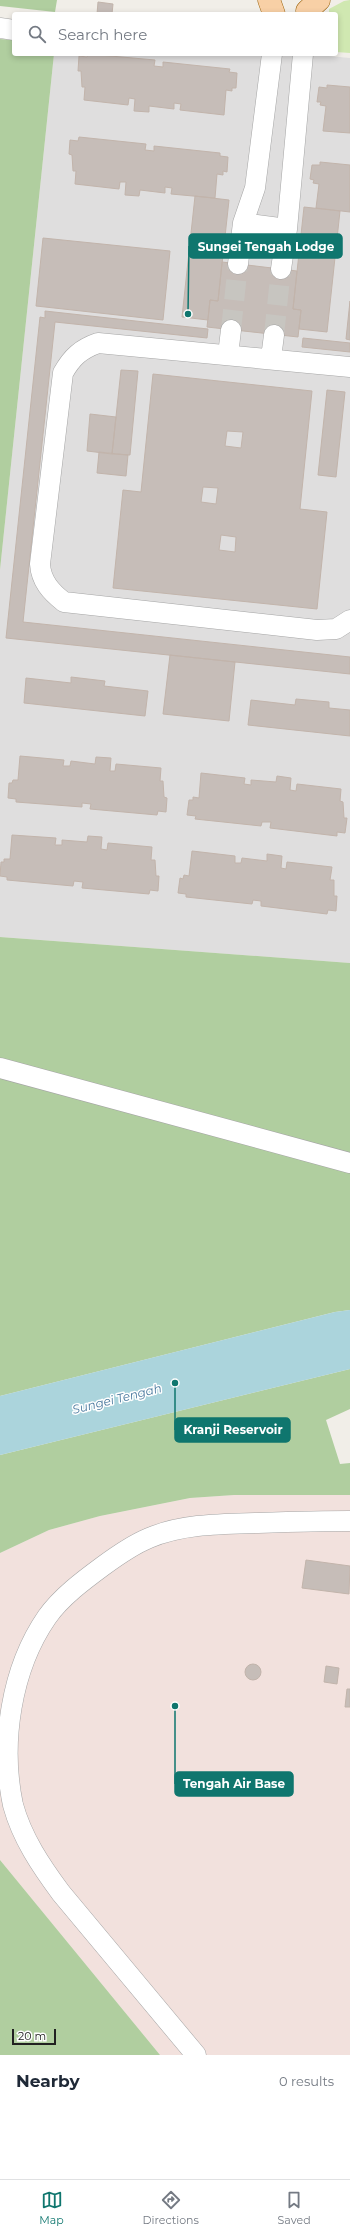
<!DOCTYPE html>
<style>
:root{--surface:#fff;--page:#f6f6f7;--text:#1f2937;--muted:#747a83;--line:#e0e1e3;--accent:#0f766e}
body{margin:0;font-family:Montserrat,sans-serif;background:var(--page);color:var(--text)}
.scale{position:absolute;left:12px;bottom:10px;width:44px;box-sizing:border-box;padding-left:4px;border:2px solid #212121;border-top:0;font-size:11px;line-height:14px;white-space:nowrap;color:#212121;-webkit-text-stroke:3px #fff;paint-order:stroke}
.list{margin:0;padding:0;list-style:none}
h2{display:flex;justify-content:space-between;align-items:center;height:52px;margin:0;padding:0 16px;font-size:17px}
h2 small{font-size:13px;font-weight:400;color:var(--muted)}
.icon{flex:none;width:22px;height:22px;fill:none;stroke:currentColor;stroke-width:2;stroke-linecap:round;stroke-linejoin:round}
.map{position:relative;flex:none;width:350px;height:2055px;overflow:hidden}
.search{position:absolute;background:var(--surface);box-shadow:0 2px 6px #0003;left:12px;right:12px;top:12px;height:44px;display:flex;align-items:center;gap:10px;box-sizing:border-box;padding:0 14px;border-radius:4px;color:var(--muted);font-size:15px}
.sheet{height:124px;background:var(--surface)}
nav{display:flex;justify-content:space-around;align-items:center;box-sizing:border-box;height:56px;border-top:1px solid var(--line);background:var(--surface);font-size:11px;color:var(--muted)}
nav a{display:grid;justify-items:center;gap:2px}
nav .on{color:var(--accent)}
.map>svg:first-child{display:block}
.residential{fill:#dfdede}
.military{fill:#f2e1dd}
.grass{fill:#d0e8b1}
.forest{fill:#b0ce9f}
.water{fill:#abd4dc}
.building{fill:#c6bdb8;stroke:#c2b4ab;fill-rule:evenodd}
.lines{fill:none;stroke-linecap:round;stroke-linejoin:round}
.minor-tunnel{stroke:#c7c5c0;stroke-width:20;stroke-dasharray:20 10;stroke-linecap:butt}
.minor-casing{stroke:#a5a5a5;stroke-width:21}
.major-casing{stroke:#985f06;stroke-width:23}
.minor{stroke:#fff;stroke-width:20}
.major{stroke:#f8d0a6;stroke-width:22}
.labels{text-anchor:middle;stroke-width:3;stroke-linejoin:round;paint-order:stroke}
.water-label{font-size:12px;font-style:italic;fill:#4a799e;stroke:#fff}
.leader{fill:none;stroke:#0f766e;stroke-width:1.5}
.callout-dot{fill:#0f766e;stroke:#fff;stroke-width:1.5}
.callout{fill:#0f766e;stroke:#0f766e;stroke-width:1.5}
.callout-label{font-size:12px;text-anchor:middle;font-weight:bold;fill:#fff}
</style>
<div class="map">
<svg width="350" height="2055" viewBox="0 0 350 2055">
<rect width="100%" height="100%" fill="#f1eee8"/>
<path class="residential" d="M54 54H307L350 58V963L0 937V570Z"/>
<path class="military" d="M234 1495H350V2055H160L0 1860V1553L49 1530 100 1516 190 1498Z"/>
<path class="grass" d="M350 0V53L336 52V14H329V9L344 1Z"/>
<path class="forest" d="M0 0H57L55 12 0 6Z
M0 39 14 40V54H54L0 570Z
M0 937 350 963V1310L335 1312 0 1396Z
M350 1369V1409L326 1420 340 1464 350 1463V1495H234L190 1498 100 1516 49 1530 0 1553V1455Z
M0 1860 160 2055H0Z"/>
<path class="water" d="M350 1310V1369L0 1455V1396L335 1312Z"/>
<path class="building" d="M98 2 113 4 112 14H97Z
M88 54 155 60 154 66 163 67V62L230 69 229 72 237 73 236 88H232V91L226 90 224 115 180 110 181 104 174 103V109L149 106V112L134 111 135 99 129 98 128 105 84 100 85 87H82L81 71H78L79 56 87 57Z
M327 85 350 87V133L323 131 326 106 320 105 321 102H317L319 87 327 88Z
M79 137 146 144 145 150 154 151V146L220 153V156L228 157 227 172 223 171V175L217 174 215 198 171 194 172 188 165 187V193L140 190 139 196 125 195 126 182H120L119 189 75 184 76 171H73L72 155 69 154 70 140 78 141Z
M320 162 350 165V212L316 208 319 184 313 183 314 180 310 179 312 165H320Z
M195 196 229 200 218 301 210 300 208 320 182 317Z
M304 207 340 211 327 332 299 329 301 310 293 309Z
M43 238 170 251 163 320 36 306Z
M222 262 297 271 293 309 301 310 298 337 207 327 210 300 218 301Z
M350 301V340L346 339Z
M45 311 208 329 207 338 55 322 23 622 350 657V674L6 638 40 317 45 318Z
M303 338 350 343V352L302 347Z
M121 370 138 371 130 455 112 454Z
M153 374 312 391 300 509 327 512 317 609 113 588 123 490 141 492ZM227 431 243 432 241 448 225 446ZM203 487 218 488 216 504 201 502ZM221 535 236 537 235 552 219 550Z
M327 390 345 392 336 477 318 475Z
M90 414 116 417 112 454 87 451Z
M99 452 128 455 126 476 97 473Z
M170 655 235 662 229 721 163 714Z
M71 677 105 681 104 686 148 691 145 716 24 703 26 678 71 683Z
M296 699 329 702V708L350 710V736L248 725 251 700 295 705Z
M20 756 64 760 63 766H70L71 761 95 764 96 757 111 758 110 771H115L116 764 161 768 160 781H163L164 797 167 798 166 812 158 811 157 815 90 809 91 804 82 803V807L16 802V799L8 798 9 783H12L13 780H18Z
M201 773 245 778 244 784 251 785V780L276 782 277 776 291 778 290 790 296 791 297 784 341 789 340 801 343 802 344 818H347L345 833 337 832V836L270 828 271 822H262L261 826 195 819 196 816 187 815 189 800H193V797L199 798Z
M12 835 56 838 55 845H62V840L87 842 88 836 102 837 101 849 107 850 108 843 152 847 151 860H155L156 876H159L158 891 150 890 149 894 82 888 83 882 74 881 73 886 7 880V877L0 876 1 862H4V859H10Z
M192 851 235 856V863H241L242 858 267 861V854L282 856 281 868 286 869 287 862 332 867 330 880H334V896H337L336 911 328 910 327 914 261 906V901L253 900 252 904 186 897V894L178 893 180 878 183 879 184 875 189 876Z
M306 1560 350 1566 349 1594 302 1588Z
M245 1672a8 8 0 1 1 16 0a8 8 0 1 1-16 0Z
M326 1666 339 1668 337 1684 324 1682Z
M347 1689H350V1707H345Z"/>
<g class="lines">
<path class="minor-tunnel" d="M231 330 238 264
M274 335 281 269"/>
<g class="minor-casing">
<path id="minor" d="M0 28 14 30
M243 223 287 229
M238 264 243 223 255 188 272 54
M281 269 287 229 303 54
M228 355 231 330
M271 358 274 335
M350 367 98 343C81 349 72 357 63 373L40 564C41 581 51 592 64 602L317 630 336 629 350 620
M0 1068 350 1163
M196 2055 61 1893C41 1866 22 1838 13 1805 0 1743 11 1669 47 1617 61 1597 84 1580 103 1566 118 1555 132 1545 149 1538 182 1524 220 1524 255 1523 287 1522 318 1521 350 1521"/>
</g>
<g class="major-casing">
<path id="major" d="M269 0 274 14
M307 11 319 0"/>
</g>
<use href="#minor" class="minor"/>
<use href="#major" class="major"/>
</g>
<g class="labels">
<g class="water-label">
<text transform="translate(117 1399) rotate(-14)" y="4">Sungei Tengah</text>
</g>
</g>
<path class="leader" d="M188 314L189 246M175 1383L175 1430M175 1706L175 1784"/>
<g class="callout-dot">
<circle cx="188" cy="314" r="4"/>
<circle cx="175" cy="1383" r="4"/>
<circle cx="175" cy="1706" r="4"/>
</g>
<g class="callout">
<rect x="189" y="234" width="153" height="24" rx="4"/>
<rect x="175" y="1418" width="115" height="24" rx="4"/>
<rect x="175" y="1772" width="118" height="24" rx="4"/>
</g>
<g class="callout-label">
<text x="266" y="251">Sungei Tengah Lodge</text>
<text x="233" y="1434">Kranji Reservoir</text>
<text x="234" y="1788">Tengah Air Base</text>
</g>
</svg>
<div class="scale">20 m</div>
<div class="search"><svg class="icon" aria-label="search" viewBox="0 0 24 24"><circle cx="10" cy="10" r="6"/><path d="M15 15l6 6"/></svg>Search here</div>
</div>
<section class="sheet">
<h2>Nearby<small>0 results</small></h2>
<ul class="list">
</ul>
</section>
<nav>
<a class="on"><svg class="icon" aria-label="map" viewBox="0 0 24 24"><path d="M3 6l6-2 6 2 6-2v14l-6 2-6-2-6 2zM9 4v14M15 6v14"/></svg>Map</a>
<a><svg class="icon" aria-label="directions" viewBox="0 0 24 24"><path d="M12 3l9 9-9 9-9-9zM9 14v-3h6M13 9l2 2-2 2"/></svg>Directions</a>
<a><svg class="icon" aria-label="saved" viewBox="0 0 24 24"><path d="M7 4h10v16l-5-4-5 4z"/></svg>Saved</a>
</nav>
